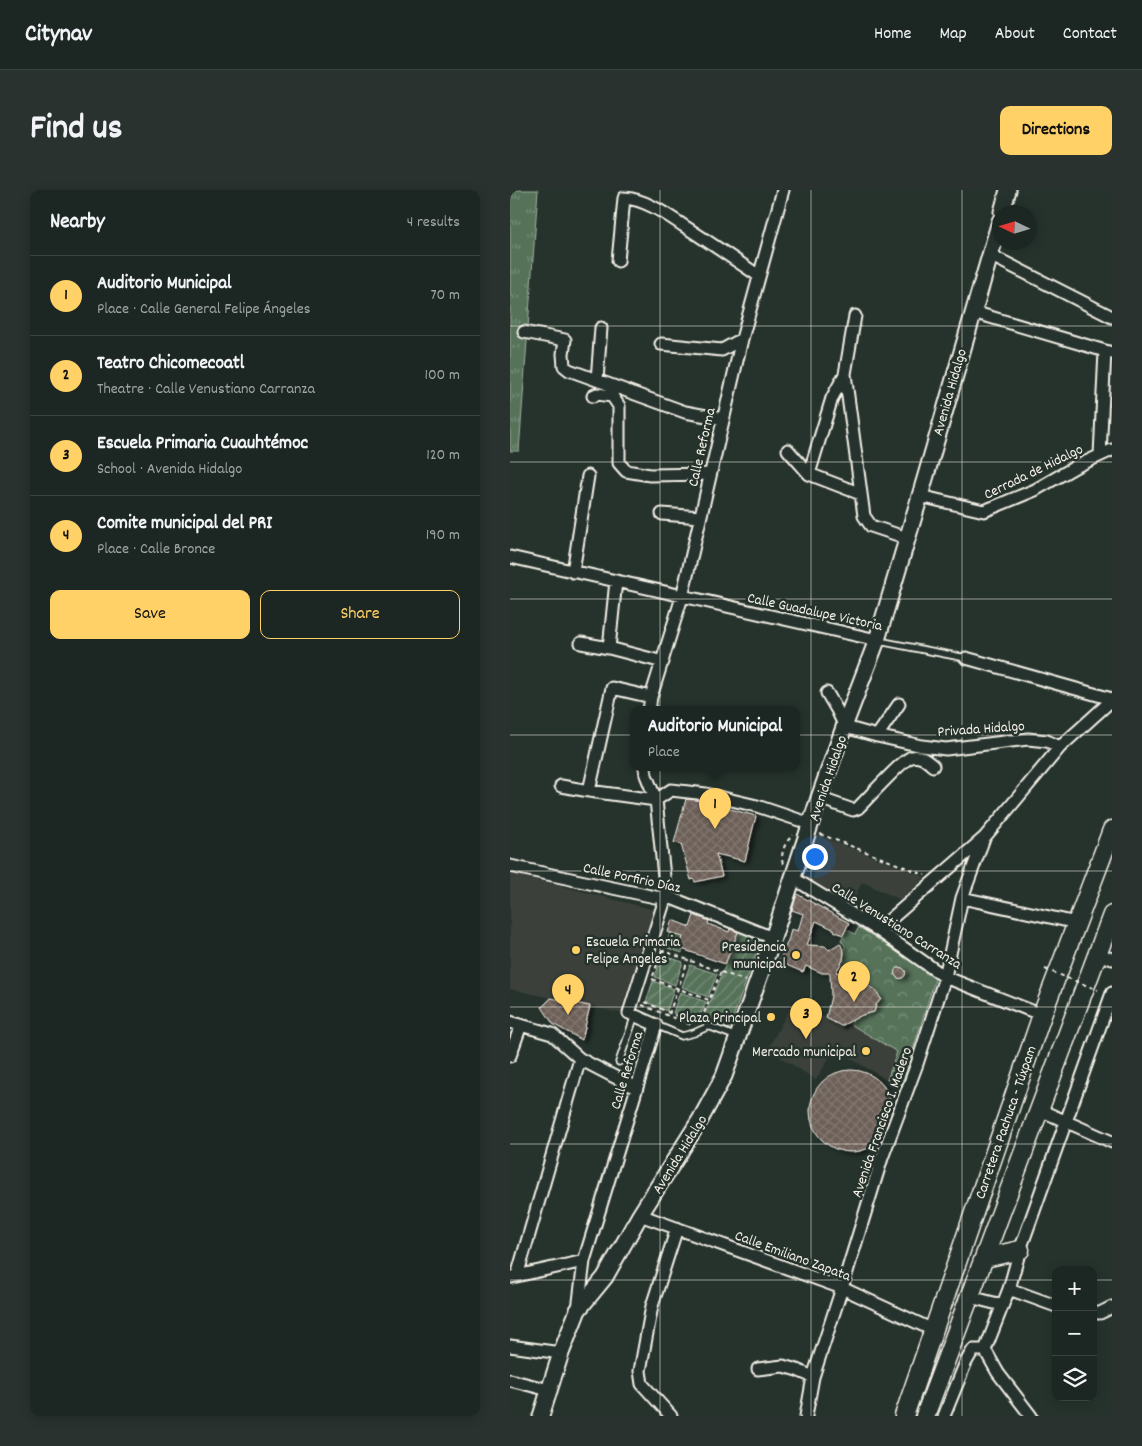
<!DOCTYPE html>
<meta charset="utf-8">
<style>
:root{--surface:#1c2622;--page:#29322f;--text:#f1f3f6;--muted:#a0a5a5;--line:#3a4340;--accent:#ffd166}
body{margin:0;font-family:Dekko,sans-serif;background:var(--page);color:var(--text)}
.controls{position:absolute;right:15px;bottom:15px;display:grid;overflow:hidden;border-radius:10px;box-shadow:0 2px 12px #0003}
.controls button{width:45px;height:45px;display:grid;place-items:center;padding:0;border:0;border-bottom:1px solid var(--line);background:var(--surface);color:var(--text);font:25px sans-serif}
.compass{position:absolute;left:482px;top:15px;width:45px;height:45px;border-radius:50%;background:var(--surface);box-shadow:0 2px 12px #0003;rotate:274deg}
.you{position:absolute;left:304px;top:666px;width:18px;height:18px;margin:-12px;border:4px solid #fff;border-radius:50%;background:#1a73e8;box-shadow:0 0 0 8px #1a73e833}
.badge{display:grid;place-items:center;width:32px;height:32px;border-radius:50%;background:var(--accent);color:#111;font-size:16px;font-weight:700}
.pin{position:absolute;translate:-50% -41px;filter:drop-shadow(0 1px 2px #0008)}
.pin::after{content:'';position:absolute;top:26px;width:18px;height:15px;background:inherit;clip-path:polygon(0 0,100% 0,50% 100%)}
.popup{position:absolute;left:120px;top:516px;width:170px;height:65px;box-sizing:border-box;display:grid;place-content:center;border-radius:10px;background:var(--surface);filter:drop-shadow(0 1px 4px #0005);font-size:16px;white-space:nowrap;color:var(--muted)}
.popup b{font-size:19px;color:var(--text)}
.popup::after{content:'';position:absolute;left:50%;top:100%;margin-left:-10px;border:10px solid transparent;border-top-color:var(--surface)}
.list{margin:0;padding:0;list-style:none}
h2{display:flex;justify-content:space-between;align-items:center;height:65px;margin:0;padding:0 20px;font-size:21px}
h2 small{font-size:16px;font-weight:400;color:var(--muted)}
.list li{display:grid;grid-template-columns:32px 1fr auto;gap:15px;align-items:center;box-sizing:border-box;height:80px;padding:0 20px;border-top:1px solid var(--line)}
.list b{display:block;font-size:19px;white-space:nowrap}
.list p{margin:0;font-size:16px;white-space:nowrap;color:var(--muted)}
.list em{font-size:16px;font-style:normal;color:var(--muted)}
.actions{display:flex;gap:10px;padding:15px 20px}
.actions a{flex:1;padding:11px 0;border:1px solid var(--accent);border-radius:10px;text-align:center;font-size:18px;color:var(--accent)}
.actions .main{background:var(--accent);color:#111}
.icon{flex:none;width:28px;height:28px;fill:none;stroke:currentColor;stroke-width:2;stroke-linecap:round;stroke-linejoin:round}
.map{position:relative;flex:none;width:602px;height:1226px;overflow:hidden;border-radius:10px}
header{display:flex;align-items:center;gap:30px;box-sizing:border-box;height:70px;padding:0 25px;background:var(--surface);border-bottom:1px solid var(--line)}
header strong{font-size:24px}
nav{display:flex;gap:28px;margin-inline-start:auto;font-size:18px}
.intro{display:flex;align-items:center;justify-content:space-between;box-sizing:border-box;height:120px;padding:0 30px}
h1{margin:0;font-size:35px}
.button{padding:12px 22px;border-radius:10px;background:var(--accent);color:#111;font-size:18px;font-weight:700}
main{display:flex;gap:30px;padding:0 30px}
aside{flex:1;background:var(--surface);border-radius:10px;box-shadow:0 2px 12px #0003}
.map>svg:first-child{display:block}
.built{fill:#3b403a}
.grass{fill:url(#grass-tufts);stroke:#a5b2a1}
.park{fill:url(#park-crowns);stroke:#a5b2a1}
.garden{fill:url(#garden-furrows);stroke:#a5b2a1}
.pitch{fill:#56735a;stroke:#a5b2a1}
.building{fill:url(#building-cross-hatch);stroke:#f4f1e8;filter:url(#shadow)}
.lines{fill:none;stroke-linecap:round;stroke-linejoin:round}
.lane-casing{stroke:#f4f1e8;stroke-width:9}
.street-casing{stroke:#f4f1e8;stroke-width:15}
.secondary-casing{stroke:#f4f1e8;stroke-width:19}
.primary-casing{stroke:#f4f1e8;stroke-width:21}
.path{stroke:#f4f1e8;stroke-width:2;stroke-dasharray:4 4;stroke-linecap:butt}
.lane{stroke:#26332d;stroke-width:5.5}
.street{stroke:#26332d;stroke-width:11}
.secondary{stroke:#26332d;stroke-width:15}
.primary{stroke:#26332d;stroke-width:18}
.path-bridge{stroke:#f4f1e8;stroke-width:2;stroke-dasharray:4 4;stroke-linecap:butt}
.grid{fill:none;stroke:#f4f1e8;stroke-width:1;stroke-opacity:0.55}
.poi-dot{fill:#ffd166;stroke:#26332d;stroke-width:2}
.labels{text-anchor:middle;stroke-width:5;stroke-linejoin:round;paint-order:stroke}
.street-label{font-size:15px;fill:#f4f1e8;stroke:#26332d}
.poi-label{font-size:15px;fill:#f4f1e8;stroke:#26332d;text-anchor:end}
</style>
<header>
<strong>Citynav</strong>
<nav><a>Home</a><a>Map</a><a>About</a><a>Contact</a></nav>
</header>
<div class="intro"><h1>Find us</h1><a class="button">Directions</a></div>
<main>
<aside>
<h2>Nearby<small>4 results</small></h2>
<ul class="list">
<li><span class="badge">1</span><div><b>Auditorio Municipal</b><p>Place · Calle General Felipe Ángeles</p></div><em>70 m</em></li>
<li><span class="badge">2</span><div><b>Teatro Chicomecoatl</b><p>Theatre · Calle Venustiano Carranza</p></div><em>100 m</em></li>
<li><span class="badge">3</span><div><b>Escuela Primaria Cuauhtémoc</b><p>School · Avenida Hidalgo</p></div><em>120 m</em></li>
<li><span class="badge">4</span><div><b>Comite municipal del PRI</b><p>Place · Calle Bronce</p></div><em>190 m</em></li>
</ul>
<div class="actions"><a class="main">Save</a><a>Share</a></div>
</aside>
<div class="map">
<svg width="602" height="1226" viewBox="0 0 602 1226">
<defs>
<pattern id="grass-tufts" width="24" height="20" patternUnits="userSpaceOnUse" patternTransform="scale(1.25)"><rect width="24" height="20" fill="#56735a"/><path d="M3 7l-1-3M5 7V3M7 7l1-3M15 17l-1-3M17 17v-4M19 17l1-3" fill="none" stroke="#778e7a"/></pattern>
<pattern id="park-crowns" width="20" height="18" patternUnits="userSpaceOnUse" patternTransform="scale(1.25)"><rect width="20" height="18" fill="#56735a"/><path d="M2 6a3 3 0 1 1 6 0M12 15a3 3 0 1 1 6 0" fill="none" stroke="#778e7a"/></pattern>
<pattern id="garden-furrows" width="10" height="10" patternUnits="userSpaceOnUse" patternTransform="scale(1.25)"><rect width="10" height="10" fill="#56735a"/><path d="M-1 1l2-2M0 10L10 0M9 11l2-2" fill="none" stroke="#778e7a"/></pattern>
<pattern id="building-cross-hatch" width="8" height="8" patternUnits="userSpaceOnUse" patternTransform="scale(1.25)"><rect width="8" height="8" fill="#6c6058"/><path d="M0 0l8 8M0 8l8-8" fill="none" stroke="#827770"/></pattern>
<filter id="shadow"><feDropShadow dx="3.5" dy="2" stdDeviation="2.5" flood-color="#0009"/></filter>
</defs>
<rect width="100%" height="100%" fill="#26332d"/>
<filter id="ink" filterUnits="userSpaceOnUse"><feTurbulence type="fractalNoise" baseFrequency=".02" numOctaves="2"/><feDisplacementMap in="SourceGraphic" scale="10" xChannelSelector="R" yChannelSelector="G"/><feConvolveMatrix kernelMatrix="1 2 1 2 8 2 1 2 1" color-interpolation-filters="sRGB"/></filter>
<g filter="url(#ink)">
<path class="built" d="M305 644 415 687 391 710 352 692 341 716 301 693 306 677 296 672Z
M0 683 145 720 110 823 0 799Z
M280 818 304 831 308 824 336 840 340 834 387 862 377 890 325 859 327 854 306 890 258 859Z"/>
<path class="grass" d="M0 0H28L9 261H0Z"/>
<path class="park" d="M349 737 426 786 391 898 377 890 387 862 340 834C345 826 356 824 365 822L367 815 371 809C365 792 347 785 330 780L335 756 331 750 336 739 345 744Z"/>
<path class="garden" d="M231 738 252 747 219 839 193 829Z
M160 743 173 747 169 758 173 759 172 763 155 757Z
M152 765 173 772 165 795 145 787Z
M180 775 207 784 198 807 172 797Z
M143 791 164 799 157 821 136 812Z
M170 802 196 812 187 833 163 823Z"/>
<path class="pitch" d="M312 921a30 30 0 1 1 60 0a30 30 0 1 1-60 0Z"/>
<path class="building" d="M176 609 186 610 246 626 235 671 206 664 212 686 185 692 184 689 181 690 171 654 164 653Z
M287 704 339 733 333 745 324 741 325 740 306 731 297 755 315 756 319 760 330 753 334 762 333 770 326 782 351 790 366 801 371 809 366 815 364 822 352 825 331 836 316 828 321 806 320 783H312L296 776 293 782 269 772 279 748 281 739 288 741 293 724 282 720Z
M184 725 199 731 198 734 219 742 220 739 228 742 215 774 169 758 173 747 158 742 162 730 180 737Z
M384.5 783a5.5 5.5 0 1 1 11 0a5.5 5.5 0 1 1-11 0Z
M41 808 80 816 72 850 43 834 32 817Z
M300 921a41 41 0 1 1 82 0a41 41 0 1 1-82 0Z"/>
<g class="lines">
<g class="lane-casing">
<path id="lane" d="M369 451 456 468
M146 835 172 846 184 843 197 837H201L227 847
M109 872 125 825"/>
</g>
<g class="street-casing">
<path id="street" d="M480 65 602 127
M108 71 114 8C135 9 156 24 174 36 199 52 224 69 249 86
M463 122 602 163
M14 142 55 150 53 164 54 176 59 180 175 222 213 229
M151 154 212 160 232 149
M335 184 354 326 361 336 397 348
M87 190 91 138
M83 206 87 204 102 206 109 216V273L116 281 140 285 200 284
M278 260 299 284 351 304
M590 265 595 161
M299 284 322 208 335 184 345 126
M410 306 474 321 525 300 565 277 602 260
M152 324 190 327
M0 367 367 450
M63 382 78 286
M71 453 99 458 153 472
M99 458 106 391
M456 468 602 509
M317 503 327 520 335 537 367 546 412 556 436 559 518 549 537 551 550 557
M139 520 141 507 172 407 232 149 273 0
M367 546 389 514
M51 596 79 601 146 610 161 600 196 604 247 616 301 634
M79 601 102 498 141 507
M309 608 343 620 348 618C357 609 394 568 402 567 411 565 417 571 423 576
M0 676 145 707 156 706 263 748
M283 688 368 740 435 787 532 825
M452 708 567 733
M368 740 474 648 550 557 602 510
M587 764 602 769
M0 832 42 844 70 869 126 898
M0 866 11 835
M530 920 602 952
M130 1025 332 1098 423 1140
M7 1086 70 869
M2 1087 74 1071
M499 1099 546 1116
M460 1107 492 1115
M68 1120 74 1071 146 835 119 823 156 706 146 610 136 585 135 578
M583 1123H590L602 1117
M0 1156 51 1163
M475 1160 499 1099 510 1060 602 803
M475 1160 488 1183 521 1226
M248 1179 273 1176 287 1180 303 1187
M0 1190 39 1200
M161 1226 132 1194 130 1181 142 1116 167 1038
M296 1226 303 1187 332 1098 372 968 407 874 435 787 452 708 474 648
M434 1226 456 1172 463 1160H475"/>
</g>
<g class="secondary-casing">
<path id="secondary" d="M492 22 498 0
M31 1226 51 1163 68 1120 95 1087 130 1025 190 930 214 886 263 748 309 608 338 526 367 450 410 306 490 31"/>
</g>
<g class="primary-casing">
<path id="primary" d="M475 1068 510 1060
M394 1226 532 825 602 640
M415 1226 602 725"/>
</g>
<path class="path" d="M310 644 415 685
M273 674C270 663 275 652 283 645
M151 760 236 791
M143 786 152 760
M142 789 199 810
M135 812 185 834
M132 815 181 835
M159 824 178 770
M191 830 211 781"/>
<use href="#lane" class="lane"/>
<use href="#street" class="street"/>
<use href="#secondary" class="secondary"/>
<use href="#primary" class="primary"/>
<path class="path-bridge" d="M535 779 588 800"/>
</g>
</g>
<path class="grid" d="M150 0V1226M301 0V1226M452 0V1226M0 136H602M0 272H602M0 409H602M0 545H602M0 681H602M0 817H602M0 954H602M0 1090H546M583 1090H602"/>
<g class="poi-dot">
<circle cx="66" cy="760" r="5"/>
<circle cx="286" cy="765" r="5"/>
<circle cx="261" cy="827" r="5"/>
<circle cx="356" cy="861" r="5"/>
</g>
<g class="labels">
<g class="street-label">
<text transform="translate(439 202) rotate(-74)" y="5">Avenida Hidalgo</text>
<text transform="translate(191 257) rotate(-77)" y="5">Calle Reforma</text>
<text transform="translate(523 281) rotate(-26)" y="5">Cerrada de Hidalgo</text>
<text transform="translate(305 421) rotate(12)" y="5">Calle Guadalupe Victoria</text>
<text transform="translate(471 538) rotate(-4)" y="5">Privada Hidalgo</text>
<text transform="translate(317 588) rotate(-71)" y="5">Avenida Hidalgo</text>
<text transform="translate(122 687) rotate(12)" y="5">Calle Porfirio Díaz</text>
<text transform="translate(387 735) rotate(32)" y="5">Calle Venustiano Carranza</text>
<text transform="translate(116 880) rotate(-73)" y="5">Calle Reforma</text>
<text transform="translate(371 932) rotate(-71)" y="5">Avenida Francisco I. Madero</text>
<text transform="translate(495 932) rotate(-71)" y="5">Carretera Pachuca - Túxpam</text>
<text transform="translate(169 964) rotate(-58)" y="5">Avenida Hidalgo</text>
<text transform="translate(283 1065) rotate(20)" y="5">Calle Emiliano Zapata</text>
</g>
<g class="poi-label">
<text x="76" y="756" text-anchor="start">Escuela Primaria<tspan x="76" dy="17">Felipe Angeles</tspan></text>
<text x="276" y="761">Presidencia<tspan x="276" dy="17">municipal</tspan></text>
<text x="251" y="832">Plaza Principal</text>
<text x="346" y="866">Mercado municipal</text>
</g>
</g>
</svg>
<div class="controls">
<button>+</button>
<button>−</button>
<button><svg class="icon" aria-label="layers" viewBox="0 0 24 24"><path d="M12 4l9 5-9 5-9-5zM3 14l9 5 9-5"/></svg></button>
</div>
<svg class="compass" viewBox="-18 -18 36 36"><path d="M0-13l5 13h-10z" fill="#e53935"/><path d="M0 13l5-13h-10z" fill="#a0a5a5"/></svg>
<div class="you"></div>
<div class="pin badge" style="left:205px;top:639px">1</div>
<div class="popup"><b>Auditorio Municipal</b>Place</div>
<div class="pin badge" style="left:344px;top:812px">2</div>
<div class="pin badge" style="left:296px;top:849px">3</div>
<div class="pin badge" style="left:58px;top:825px">4</div>
</div>
</main>
